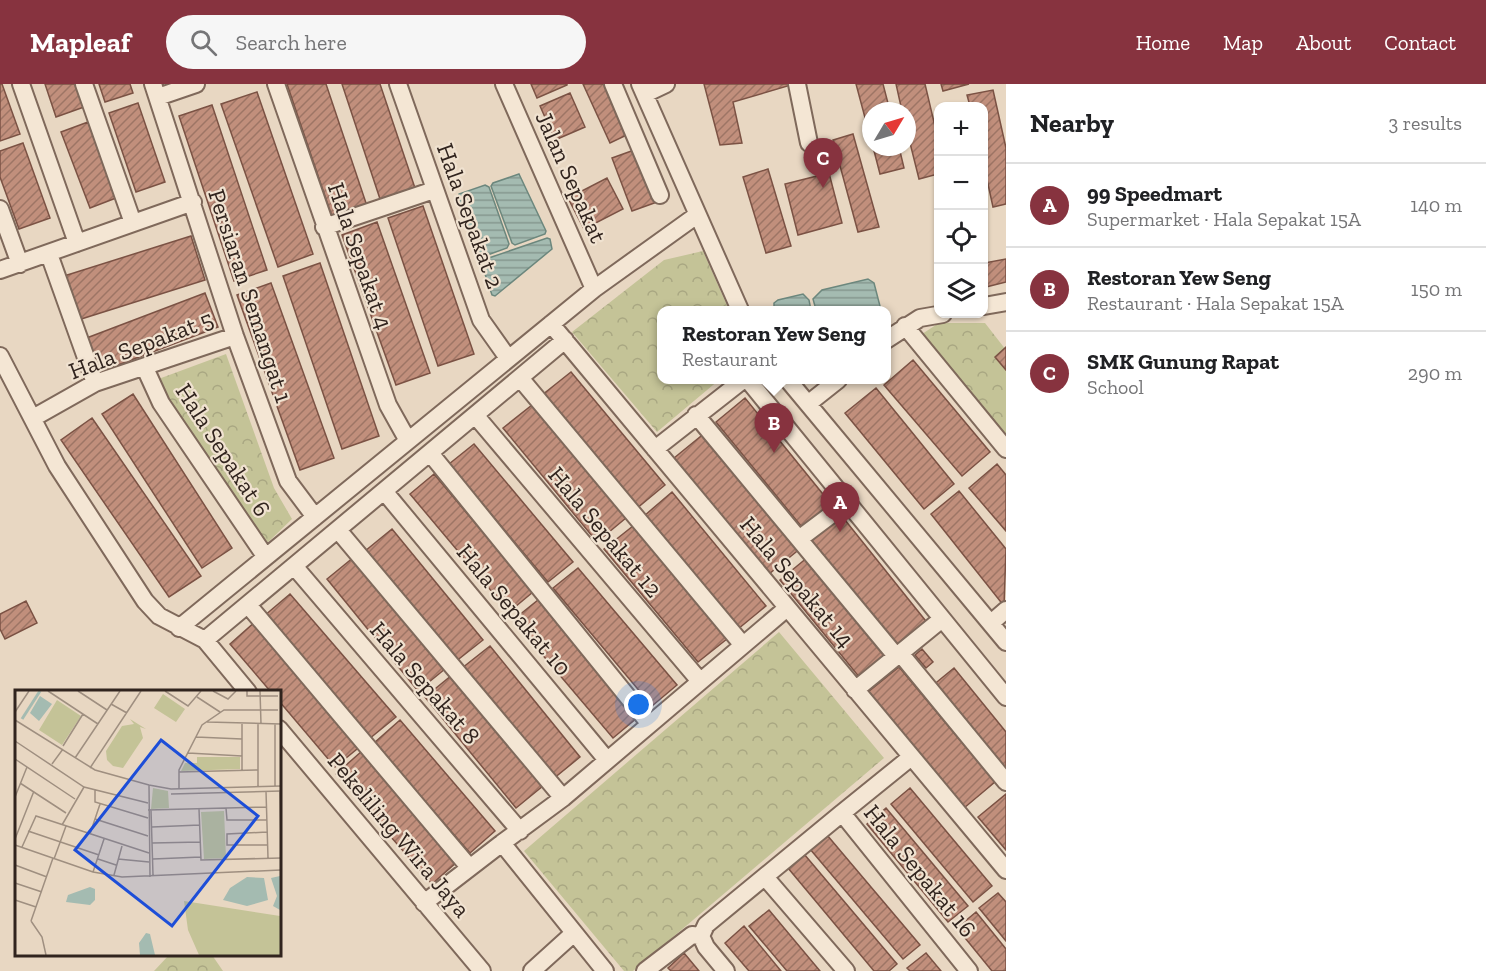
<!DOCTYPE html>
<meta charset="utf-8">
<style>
:root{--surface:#fff;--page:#f6f6f6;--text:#202124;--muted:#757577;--line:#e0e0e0;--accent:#87333f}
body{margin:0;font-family:"Zilla Slab",serif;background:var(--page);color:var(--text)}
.controls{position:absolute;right:18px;top:18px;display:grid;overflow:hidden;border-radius:12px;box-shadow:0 2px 4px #0004}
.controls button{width:54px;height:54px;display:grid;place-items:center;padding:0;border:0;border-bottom:2px solid var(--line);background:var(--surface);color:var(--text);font:30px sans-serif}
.compass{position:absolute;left:862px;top:18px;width:54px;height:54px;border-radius:50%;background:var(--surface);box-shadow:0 2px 4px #0004;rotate:52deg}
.you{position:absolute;left:639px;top:621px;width:21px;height:21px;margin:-15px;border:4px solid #fff;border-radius:50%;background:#1a73e8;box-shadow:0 0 0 9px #1a73e833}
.badge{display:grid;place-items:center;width:39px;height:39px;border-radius:50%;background:var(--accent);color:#fff;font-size:20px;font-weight:700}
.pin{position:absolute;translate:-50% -50px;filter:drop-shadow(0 2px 3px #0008)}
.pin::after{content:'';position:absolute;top:32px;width:21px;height:18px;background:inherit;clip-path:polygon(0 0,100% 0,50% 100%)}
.popup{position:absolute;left:657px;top:222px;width:234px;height:78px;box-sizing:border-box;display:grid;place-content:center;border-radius:12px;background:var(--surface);filter:drop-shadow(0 2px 4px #0005);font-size:20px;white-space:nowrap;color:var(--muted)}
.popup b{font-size:22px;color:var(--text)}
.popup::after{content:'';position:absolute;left:50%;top:100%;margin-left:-12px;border:12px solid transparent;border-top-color:var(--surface)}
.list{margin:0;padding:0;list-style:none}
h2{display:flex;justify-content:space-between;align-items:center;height:78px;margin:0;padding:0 24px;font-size:26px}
h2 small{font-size:20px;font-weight:400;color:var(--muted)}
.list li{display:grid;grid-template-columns:39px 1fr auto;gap:18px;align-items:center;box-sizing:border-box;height:84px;padding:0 24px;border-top:2px solid var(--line)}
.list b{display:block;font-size:22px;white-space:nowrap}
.list p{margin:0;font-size:20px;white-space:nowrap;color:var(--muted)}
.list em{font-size:20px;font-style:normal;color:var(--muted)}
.icon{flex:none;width:33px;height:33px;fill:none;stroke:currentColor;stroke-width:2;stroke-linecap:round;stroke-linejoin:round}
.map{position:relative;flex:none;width:1006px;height:887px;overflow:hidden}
header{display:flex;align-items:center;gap:36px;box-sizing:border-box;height:84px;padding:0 30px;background:var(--accent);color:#fff}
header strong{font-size:28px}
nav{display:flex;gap:33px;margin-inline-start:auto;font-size:21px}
.search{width:420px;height:54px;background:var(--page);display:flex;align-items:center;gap:15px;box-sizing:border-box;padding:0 21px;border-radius:33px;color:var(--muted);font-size:22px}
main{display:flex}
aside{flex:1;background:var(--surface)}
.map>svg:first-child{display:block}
.forest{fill:url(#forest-crowns)}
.water{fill:url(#water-rules);stroke:#6c877d;stroke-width:1.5}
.building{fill:url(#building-hatch);stroke:#7b5244;stroke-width:1.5}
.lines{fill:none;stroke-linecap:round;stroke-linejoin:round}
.minor-casing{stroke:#7f695b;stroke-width:20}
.minor{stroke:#f4e6d4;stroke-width:16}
.labels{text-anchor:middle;stroke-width:4.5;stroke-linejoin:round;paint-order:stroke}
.street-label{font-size:24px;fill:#31241e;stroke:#f0e2d0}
.inset-river{fill:none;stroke:#a4bbb1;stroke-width:3}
.inset-road{fill:none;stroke:#9f8f80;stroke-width:1.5}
.view{fill:#1d4ed8;fill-opacity:0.15;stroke:#1d4ed8;stroke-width:3}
.inset-edge{fill:none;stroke:#31241e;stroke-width:3}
</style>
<header>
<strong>Mapleaf</strong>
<div class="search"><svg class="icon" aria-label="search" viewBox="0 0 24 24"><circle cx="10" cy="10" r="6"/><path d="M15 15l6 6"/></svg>Search here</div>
<nav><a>Home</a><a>Map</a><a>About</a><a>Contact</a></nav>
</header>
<main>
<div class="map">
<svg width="1006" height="887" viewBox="0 0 1006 887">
<defs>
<pattern id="forest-crowns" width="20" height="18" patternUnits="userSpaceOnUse" patternTransform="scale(1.5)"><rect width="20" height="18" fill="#c4c397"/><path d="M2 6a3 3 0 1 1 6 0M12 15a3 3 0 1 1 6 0" fill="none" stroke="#a9a782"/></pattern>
<pattern id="water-rules" width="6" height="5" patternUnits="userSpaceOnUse" patternTransform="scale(1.5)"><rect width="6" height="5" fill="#a4bbb1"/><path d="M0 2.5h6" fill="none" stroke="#86988f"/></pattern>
<pattern id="building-hatch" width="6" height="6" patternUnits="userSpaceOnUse" patternTransform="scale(1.5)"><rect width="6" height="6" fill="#c18f7c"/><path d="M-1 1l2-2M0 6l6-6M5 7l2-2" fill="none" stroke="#9d7565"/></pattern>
</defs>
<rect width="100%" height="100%" fill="#e8d7c2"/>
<path class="forest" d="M703 167 729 226H662V296H719L657 348 572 248 664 176Z
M939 239H985L1006 266V352L922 250Z
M226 270 274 404 292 435 265 461 153 297Z
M779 548 884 674 633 887H624L524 767Z
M169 871H212L223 887H154Z"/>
<path class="water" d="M519 90 546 147 545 150 515 161 512 159 491 102 493 99Z
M485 101 489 103 509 160 507 164 482 173 478 171 458 114 459 110Z
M547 154 550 155 552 165 495 212 492 211 481 178 483 176Z
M868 195 874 199 881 226H816L813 215 822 206Z
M803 210 809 216 811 226H774V219L778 216Z"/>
<path class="building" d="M0 0H2L20 50 0 57Z
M45 0H76L84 23 56 33Z
M99 0H130L133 9 105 18Z
M287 0H326L368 125 333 136Z
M342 0H380L417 110 382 121Z
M531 0H567V1L537 14Z
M583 0H607L629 50 610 59Z
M704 0H790L791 1 733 18 742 59 720 61Z
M856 0H883L890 27H871V56Z
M896 0H925L938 55V90L919 95 907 47V27H902Z
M941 0H969L943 7Z
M993 6 1006 64V120L993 123 984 82V22H970L967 11Z
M257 8 313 170 278 183 221 20Z
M570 9 585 43 555 56 540 22Z
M138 19 165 98 136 108 109 29Z
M212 21 267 186 234 197 179 32Z
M88 38 116 114 90 124 61 48Z
M853 50 879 143 858 148 833 56Z
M23 59 50 134 19 145 0 93V67Z
M873 63H899L904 84 880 90Z
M637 65 657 118 632 127 612 74Z
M768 85 791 162 766 169 743 93Z
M829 89 842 139 798 151 785 100Z
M607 94 623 125 584 145 568 114Z
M423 122 474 270 438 282 388 134Z
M377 138 430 289 396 301 342 151Z
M191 152 205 196 78 236 64 192Z
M1006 175V198L986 203 984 179Z
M320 179 379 352 342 365 283 192Z
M271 199 334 374 300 386 237 211Z
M205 209 218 243 97 289 84 255Z
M1006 263V286L995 273Z
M913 276 990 368 962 392 884 301Z
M571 288 665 401 636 425 542 311Z
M876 304 954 400 924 425 845 329Z
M133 310 232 464 202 484 102 330Z
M745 314 835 425 806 448 716 338Z
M532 321 626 434 597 458 503 344Z
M92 334 201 492 169 513 61 356Z
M706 348 801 464 769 490 674 374Z
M474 360 573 478 548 498 449 380Z
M997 380 1006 391V447L969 404Z
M434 390 533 508 509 528 410 410Z
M959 407 1006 465 1004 522 931 430Z
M672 408 766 522 738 545 644 432Z
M841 431 929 541 899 565 811 456Z
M633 442 727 555 698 578 604 465Z
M392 445 483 556 455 578 365 467Z
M354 473 445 585 418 607 327 495Z
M808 473 888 571 860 594 780 496Z
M578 484 677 601 652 622 553 504Z
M290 510 396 633 369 655 264 532Z
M538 516 637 634 613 654 513 536Z
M26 517 37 539 5 555 0 545V530Z
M256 537 362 661 335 683 279 617V608H271L230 560Z
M490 562 580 673 553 695 462 584Z
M922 565 933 578 926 584 915 571Z
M899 583 995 698 964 724 868 608Z
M954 584 1006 648V690L932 602Z
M452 591 543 702 516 724 425 613Z
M400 636 495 747 470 769 374 659Z
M362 667 457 778 432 800 336 690Z
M910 704 992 802 973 818 891 720Z
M1006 710V766L978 733Z
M886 724 968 822 948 838 867 740Z
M827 751 920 861 903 875 810 765Z
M804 770 897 880 889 887H874L788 784Z
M998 809 1006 818V857L979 824Z
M769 826 820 887H787L749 842Z
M976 828 1006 865V887H992L957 844Z
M744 842 781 887H749L725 859Z
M684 869 699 887H671L668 884Z
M926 869 941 887H910L907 884Z"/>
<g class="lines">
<g class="minor-casing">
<path id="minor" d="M21 0 77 159
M84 0 133 139
M153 0 235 252 288 397 315 433
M276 0 388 321 407 355
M398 0 481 236 508 274
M504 0 594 205
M613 0 660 111
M640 0 740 226
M797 0 809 59
M645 10 666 0
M158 13 196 0
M0 125 20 180
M324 143 434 106
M49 170 95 299
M0 186 193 118
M984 222 1006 218
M551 240 1006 786
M905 242 1006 365
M886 256 920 234 943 230
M0 272 57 382 145 517 159 532 205 556 248 608
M145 284 161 319 265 472
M520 294 742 560
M748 296 1006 613
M788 296 1006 558
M809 319 838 296
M475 331 699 596
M696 331 896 572
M33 334 95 299 235 252
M655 365 743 296
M430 369 649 639
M384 407 607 676
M338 446 563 714
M799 455 848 418
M294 482 520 747
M248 521 469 783
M991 539 1006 526
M179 544 594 205 697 131
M205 556 565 256
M900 569 1006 698
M855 606 942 535
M279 645 482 887
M910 674 842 729 969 887
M765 793 846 887
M424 819 502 759
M532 887 574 849
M605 887 502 759 563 714 787 524
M645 887 692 851 701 852
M726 887 706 863 701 852 706 841 842 729"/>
</g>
<use href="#minor" class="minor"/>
</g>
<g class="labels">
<g class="street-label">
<text transform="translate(571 93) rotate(66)" y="8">Jalan Sepakat</text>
<text transform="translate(470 132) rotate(70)" y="8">Hala Sepakat 2</text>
<text transform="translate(360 172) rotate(71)" y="8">Hala Sepakat 4</text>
<text transform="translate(250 212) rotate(72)" y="8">Persiaran Semangat 1</text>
<text transform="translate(141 261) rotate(-21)" y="8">Hala Sepakat 5</text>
<text transform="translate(223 366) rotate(57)" y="8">Hala Sepakat 6</text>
<text transform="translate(605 448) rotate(50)" y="8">Hala Sepakat 12</text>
<text transform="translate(797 498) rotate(50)" y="8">Hala Sepakat 14</text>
<text transform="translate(514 526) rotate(50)" y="8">Hala Sepakat 10</text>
<text transform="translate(425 599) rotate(49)" y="8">Hala Sepakat 8</text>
<text transform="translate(399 751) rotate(50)" y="8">Pekeliling Wira Jaya</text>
<text transform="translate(920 787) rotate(51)" y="8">Hala Sepakat 16</text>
</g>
</g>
<g transform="translate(15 606)">
<rect width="266" height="266" fill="#e8d7c2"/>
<path d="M148 4 170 19 161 32 139 18ZM115 29 131 39 125 37 128 48 108 78 98 76 92 70 91 61 107 36 119 34Z" fill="#c4c397"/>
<path d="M42 10 66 26 47 55 24 40ZM182 67H225V79L166 81 170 73H182ZM138 98 153 101 154 118 136 119ZM209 121 211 168 189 169 186 122ZM169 211 265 226V265H184L173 240Z" fill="#c4c397"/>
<path d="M25 6 37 14 24 31 15 23ZM265 186H266L265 220 258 216 262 206 256 188ZM232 187 249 188 253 210 232 216 208 210 215 198ZM75 197 80 199V210L75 215 51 212 53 205ZM131 243 135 244 140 265H125L124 253Z" fill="#a4bbb1"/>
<path class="inset-river" d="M7 29 25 1"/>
<path class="inset-road" d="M33 1 83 34M63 1 92 20M150 1 173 16 186 1M198 1 213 9 221 1M232 1V6H263M245 1 246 34M182 7 205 22M96 14 112 23M0 22 14 1M0 30 80 80 134 95 156 99 266 96M192 32 266 34M260 34V96M181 47 227 49M0 51 69 97 133 113M48 56 68 24M173 63 227 66M60 68 105 1M0 69 60 109M37 74 48 59M75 78 126 1M227 80V34M164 82 243 80M5 93 51 123M134 95 135 187M243 97V34M80 99V112L133 128M164 99V80L187 35 209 20H263M251 101 253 168M265 101 266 154M156 104 266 101M0 107 12 77M211 118 212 130H252M184 119 186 170 266 168M133 120 251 117M136 120 138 185M80 129 133 146M47 135 69 97M137 137 185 135M13 141 84 165M252 142 212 144V155H252M75 144 85 114M0 149 19 101M137 153 186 152M0 155 78 182 107 187 266 180M7 157 21 126 134 163M39 169 51 136M83 169 101 175M103 169 134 172M138 169 186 167M0 175 32 187M78 182 89 149M99 185 107 156M0 193 27 202M0 210 21 217M16 231 38 168M16 231 27 247 31 265"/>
<path class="view" d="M146 50 243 126 157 236 60 160Z"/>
<rect width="266" height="266" class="inset-edge"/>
</g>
</svg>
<div class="controls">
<button>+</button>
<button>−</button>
<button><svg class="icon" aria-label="locate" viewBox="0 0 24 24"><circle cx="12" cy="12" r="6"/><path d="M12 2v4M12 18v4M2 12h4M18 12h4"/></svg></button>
<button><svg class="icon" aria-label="layers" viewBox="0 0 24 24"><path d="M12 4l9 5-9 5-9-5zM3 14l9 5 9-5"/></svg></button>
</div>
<svg class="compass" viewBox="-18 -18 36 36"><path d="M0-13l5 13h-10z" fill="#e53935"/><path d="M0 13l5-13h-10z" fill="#757577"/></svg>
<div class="you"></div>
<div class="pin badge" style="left:840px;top:448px">A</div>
<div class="pin badge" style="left:774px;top:369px">B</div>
<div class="popup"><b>Restoran Yew Seng</b>Restaurant</div>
<div class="pin badge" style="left:823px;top:104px">C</div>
</div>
<aside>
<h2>Nearby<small>3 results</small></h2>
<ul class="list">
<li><span class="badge">A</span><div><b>99 Speedmart</b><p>Supermarket · Hala Sepakat 15A</p></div><em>140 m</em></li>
<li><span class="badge">B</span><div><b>Restoran Yew Seng</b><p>Restaurant · Hala Sepakat 15A</p></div><em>150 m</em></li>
<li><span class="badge">C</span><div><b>SMK Gunung Rapat</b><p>School</p></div><em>290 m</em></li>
</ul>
</aside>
</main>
